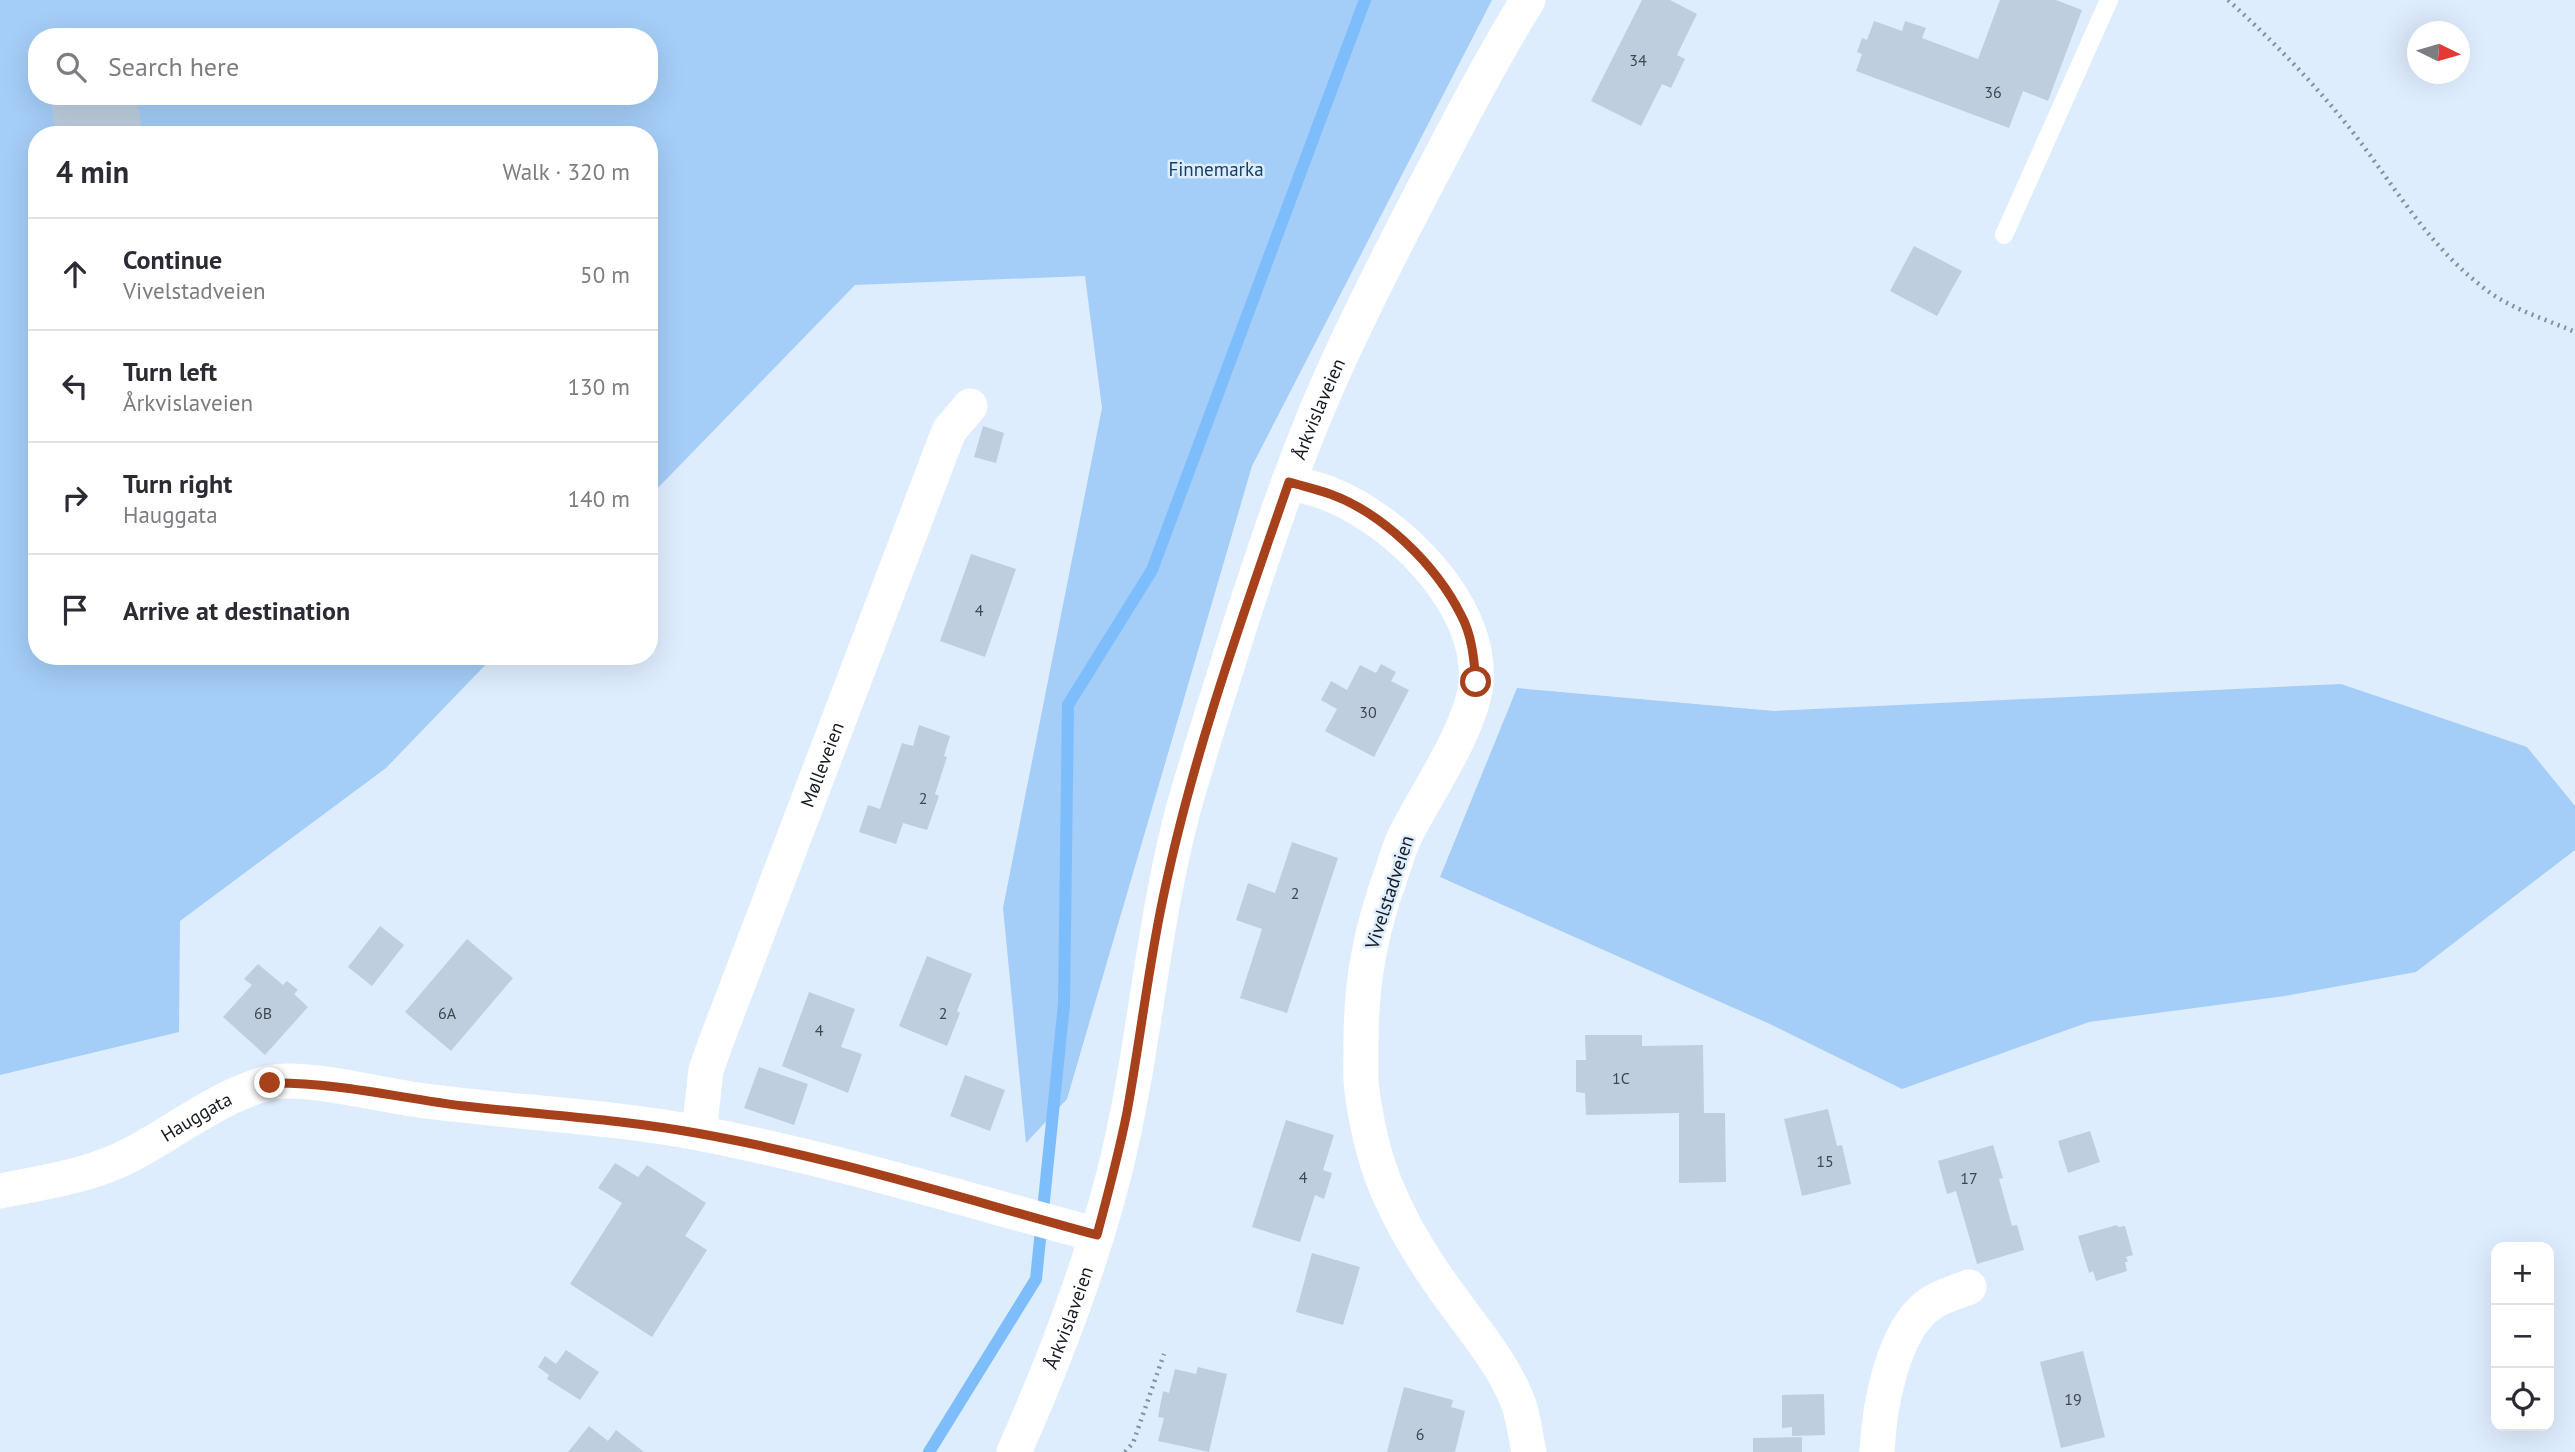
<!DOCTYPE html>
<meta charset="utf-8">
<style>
:root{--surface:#fff;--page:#f7f7f7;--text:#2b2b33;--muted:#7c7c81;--line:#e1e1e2}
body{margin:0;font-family:"PT Sans",sans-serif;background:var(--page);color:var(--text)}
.controls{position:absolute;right:21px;bottom:21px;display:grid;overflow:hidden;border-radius:14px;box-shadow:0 7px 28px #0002}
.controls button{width:63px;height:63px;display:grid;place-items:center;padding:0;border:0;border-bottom:2px solid var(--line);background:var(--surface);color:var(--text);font:35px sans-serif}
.compass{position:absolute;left:2407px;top:21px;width:63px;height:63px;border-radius:50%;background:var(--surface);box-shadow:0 7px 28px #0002;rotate:95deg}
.stop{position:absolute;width:21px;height:21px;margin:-16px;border:5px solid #a7411b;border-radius:50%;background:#fff}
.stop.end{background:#a7411b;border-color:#fff;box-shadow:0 2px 7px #0008}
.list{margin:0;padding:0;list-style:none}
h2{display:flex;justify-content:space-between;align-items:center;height:91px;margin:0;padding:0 28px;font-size:30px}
h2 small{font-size:23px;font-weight:400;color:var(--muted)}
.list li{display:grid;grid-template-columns:46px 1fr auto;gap:21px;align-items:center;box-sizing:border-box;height:112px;padding:0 28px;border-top:2px solid var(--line)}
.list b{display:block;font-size:26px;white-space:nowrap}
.list p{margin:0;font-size:23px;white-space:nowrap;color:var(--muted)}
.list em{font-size:23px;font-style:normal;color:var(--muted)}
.icon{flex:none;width:38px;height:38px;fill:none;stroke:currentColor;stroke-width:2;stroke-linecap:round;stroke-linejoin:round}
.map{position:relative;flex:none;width:2575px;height:1452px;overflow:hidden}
.search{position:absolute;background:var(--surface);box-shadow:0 7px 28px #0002;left:28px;top:28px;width:630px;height:77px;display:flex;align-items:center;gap:18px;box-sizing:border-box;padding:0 24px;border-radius:28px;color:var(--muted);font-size:26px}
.panel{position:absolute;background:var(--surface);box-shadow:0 7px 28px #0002;left:28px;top:126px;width:630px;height:539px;border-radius:28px}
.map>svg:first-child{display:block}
.green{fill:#a4cdf7;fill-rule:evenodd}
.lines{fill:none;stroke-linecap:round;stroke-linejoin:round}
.stream{stroke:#7ebdfb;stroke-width:12}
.building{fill:#becede}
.path{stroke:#85909c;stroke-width:4.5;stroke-dasharray:2 5;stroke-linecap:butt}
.service{stroke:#fff;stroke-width:18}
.minor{stroke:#fff;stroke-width:35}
.route{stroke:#a7411b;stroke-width:9}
.labels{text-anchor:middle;stroke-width:5;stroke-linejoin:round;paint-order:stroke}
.number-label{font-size:16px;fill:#3e4750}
.park-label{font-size:19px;fill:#134068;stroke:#deedfe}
.street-label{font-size:19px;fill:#141a20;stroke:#deedfe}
</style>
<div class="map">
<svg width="2575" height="1452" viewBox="0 0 2575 1452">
<rect width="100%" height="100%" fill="#deedfe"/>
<path class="green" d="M0 0H1492L1252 466 1067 1099 1026 1143 1003 908 1102 408 1085 276 855 285 649 497V135H37V656H494L386 768 180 921 179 1032 0 1075ZM37 37H649V96H37Z
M2341 684 2527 747 2575 806V850L2416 972 2285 996 2089 1022 1902 1089 1772 1025 1440 877 1517 688 1774 711Z"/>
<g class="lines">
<path class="stream" d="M929 1452 1036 1279 1064 1004 1068 705 1152 570 1365 0"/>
</g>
<path class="building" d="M1642 0H1670L1697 14 1677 55 1685 59 1671 88 1662 84 1641 126 1591 101Z
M2000 0H2056L2082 10 2048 101 2023 91 2009 128 1856 71 1862 54 1857 52 1862 38 1867 40 1874 21 1902 31 1905 21 1926 28 1922 38 1978 59Z
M50 96H137L142 132 126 135H56Z
M1914 246 1962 271 1937 316 1890 291Z
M983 426 1004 433 996 463 974 457Z
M971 554 1016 569 985 657 940 641Z
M1381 664 1396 672 1391 681 1409 690 1374 757 1325 731 1337 709 1321 700 1331 681 1347 690 1360 665 1376 673Z
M919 725 950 736 944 756 947 757 935 794 939 796 927 830 903 823 896 844 859 832 868 805 880 809 902 743 913 746Z
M1292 842 1338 858 1287 1013 1240 998 1262 929 1236 920 1248 883 1275 893Z
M380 926 404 945 372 986 348 967Z
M467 939 513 978 451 1051 405 1012Z
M927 956 972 974 957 1011 960 1013 947 1046 899 1026Z
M258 964 283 985 287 981 298 990 294 994 308 1007 265 1055 223 1017 252 985 244 979Z
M809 992 855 1009 841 1047 862 1054 848 1093 782 1066Z
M1585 1035H1642V1046L1703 1045 1704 1113H1725L1726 1182 1679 1183V1113L1586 1115 1585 1093 1576 1092V1060H1586Z
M759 1067 808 1084 794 1125 744 1108Z
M965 1075 1005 1090 990 1131 950 1116Z
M1828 1109 1837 1146 1842 1145 1851 1184 1802 1196 1784 1119Z
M1286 1120 1334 1135 1323 1170 1332 1173 1324 1199 1315 1195 1300 1242 1252 1227Z
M2090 1131 2100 1162 2068 1173 2058 1141Z
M1993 1145 2003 1178 1999 1179 2012 1226 2017 1225 2024 1250 1977 1264 1956 1191 1947 1194 1938 1161Z
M615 1163 638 1177 647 1165 706 1203 685 1236 707 1250 652 1337 570 1284 622 1203 598 1188Z
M2117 1225 2118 1227 2125 1226 2133 1255 2126 1257 2128 1262H2125L2127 1271 2096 1281 2093 1271 2089 1273 2078 1236Z
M1312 1253 1360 1267 1343 1325 1296 1312Z
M566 1350 599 1372 580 1400 547 1379 549 1375 538 1367 545 1356 556 1364Z
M2083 1351 2105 1437 2061 1448 2040 1362Z
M1198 1367 1227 1374 1209 1452 1158 1441 1164 1418 1158 1417 1163 1391 1169 1393 1175 1369 1196 1374Z
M1404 1387 1453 1400 1451 1407 1465 1411 1455 1452H1387Z
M1824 1394 1825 1435 1792 1436V1427L1782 1428V1395Z
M589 1426 608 1441 616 1430 644 1452H568Z
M1802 1437V1452H1753V1438Z"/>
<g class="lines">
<path class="path" d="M2228 0C2274 42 2316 85 2355 135 2395 187 2427 243 2480 285 2507 308 2543 318 2575 332
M1125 1452 1133 1443 1164 1354"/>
<path class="service" d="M2004 235 2109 0"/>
<g class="minor">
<path d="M1289 482C1303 486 1319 489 1332 495 1398 522 1483 605 1476 683 1471 729 1429 789 1407 832 1401 843 1397 856 1393 869 1370 931 1360 985 1361 1052 1361 1065 1360 1078 1362 1091 1367 1128 1376 1167 1392 1200 1408 1236 1431 1271 1454 1302 1477 1334 1507 1369 1520 1408 1524 1422 1526 1438 1529 1452"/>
<path id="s1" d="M699 1133 706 1070 716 1042 949 431 970 406"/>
<path id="s2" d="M0 1191C45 1182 91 1176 132 1154 176 1131 219 1096 268 1083 303 1074 387 1097 426 1101 517 1113 608 1116 698 1133 833 1159 964 1199 1097 1235"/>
<path id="s3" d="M1014 1452C1054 1362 1090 1269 1114 1174 1144 1056 1151 933 1182 814 1199 752 1220 690 1239 628 1267 542 1296 455 1333 373 1365 302 1401 232 1437 164 1466 108 1495 53 1528 0"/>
<path d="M1877 1452C1879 1409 1892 1330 1930 1304 1941 1296 1957 1292 1969 1287"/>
</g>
</g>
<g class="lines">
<path class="route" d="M270 1083C335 1082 400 1098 464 1106 542 1115 619 1119 696 1133 832 1157 964 1199 1097 1235 1108 1194 1119 1153 1127 1112 1139 1046 1147 979 1160 913 1189 766 1240 623 1289 482 1302 486 1316 489 1330 494 1383 513 1436 565 1461 615 1472 635 1474 659 1476 682"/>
</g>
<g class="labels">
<g class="number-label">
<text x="1638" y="66">34</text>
<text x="1993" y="98">36</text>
<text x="979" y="616">4</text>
<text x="1368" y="718">30</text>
<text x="923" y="804">2</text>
<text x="1295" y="899">2</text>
<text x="263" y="1019">6B</text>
<text x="447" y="1019">6A</text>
<text x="943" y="1019">2</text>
<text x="819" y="1036">4</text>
<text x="1621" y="1084">1C</text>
<text x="1825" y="1167">15</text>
<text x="1303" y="1183">4</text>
<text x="1969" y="1184">17</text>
<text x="2073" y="1405">19</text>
<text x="1420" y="1440">6</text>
</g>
<g class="park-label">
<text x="1216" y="176">Finnemarka</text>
</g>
<g class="street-label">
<text dy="7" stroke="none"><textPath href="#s3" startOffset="1090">Årkvislaveien</textPath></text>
<text dy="7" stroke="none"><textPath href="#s1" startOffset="390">Mølleveien</textPath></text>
<text transform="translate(1389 892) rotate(-72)" y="7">Vivelstadveien</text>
<text dy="7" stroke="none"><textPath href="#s2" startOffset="212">Hauggata</textPath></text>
<text dy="7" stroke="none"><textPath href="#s3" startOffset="145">Årkvislaveien</textPath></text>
</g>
</g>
</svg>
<div class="controls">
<button>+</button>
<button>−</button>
<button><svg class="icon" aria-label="locate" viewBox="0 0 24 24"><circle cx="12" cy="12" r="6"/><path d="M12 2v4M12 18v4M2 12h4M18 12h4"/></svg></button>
</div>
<svg class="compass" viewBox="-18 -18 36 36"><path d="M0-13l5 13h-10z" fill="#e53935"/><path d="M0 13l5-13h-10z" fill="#7c7c81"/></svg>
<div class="stop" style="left:1476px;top:682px"></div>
<div class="stop end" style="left:270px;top:1083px"></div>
<div class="search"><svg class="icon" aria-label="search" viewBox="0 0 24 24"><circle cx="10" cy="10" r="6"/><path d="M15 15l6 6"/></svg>Search here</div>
<section class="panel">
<h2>4 min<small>Walk · 320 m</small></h2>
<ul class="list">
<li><svg class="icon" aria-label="ahead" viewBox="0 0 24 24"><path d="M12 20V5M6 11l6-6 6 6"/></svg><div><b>Continue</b><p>Vivelstadveien</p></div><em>50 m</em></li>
<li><svg class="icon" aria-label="left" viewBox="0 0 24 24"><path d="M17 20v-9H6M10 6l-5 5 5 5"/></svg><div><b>Turn left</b><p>Årkvislaveien</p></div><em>130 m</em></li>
<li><svg class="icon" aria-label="right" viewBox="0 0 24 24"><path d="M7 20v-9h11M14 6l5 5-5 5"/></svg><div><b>Turn right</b><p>Hauggata</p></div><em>140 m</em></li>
<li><svg class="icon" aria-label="arrive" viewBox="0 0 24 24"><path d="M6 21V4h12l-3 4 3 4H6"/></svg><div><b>Arrive at destination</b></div></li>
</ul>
</section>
</div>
